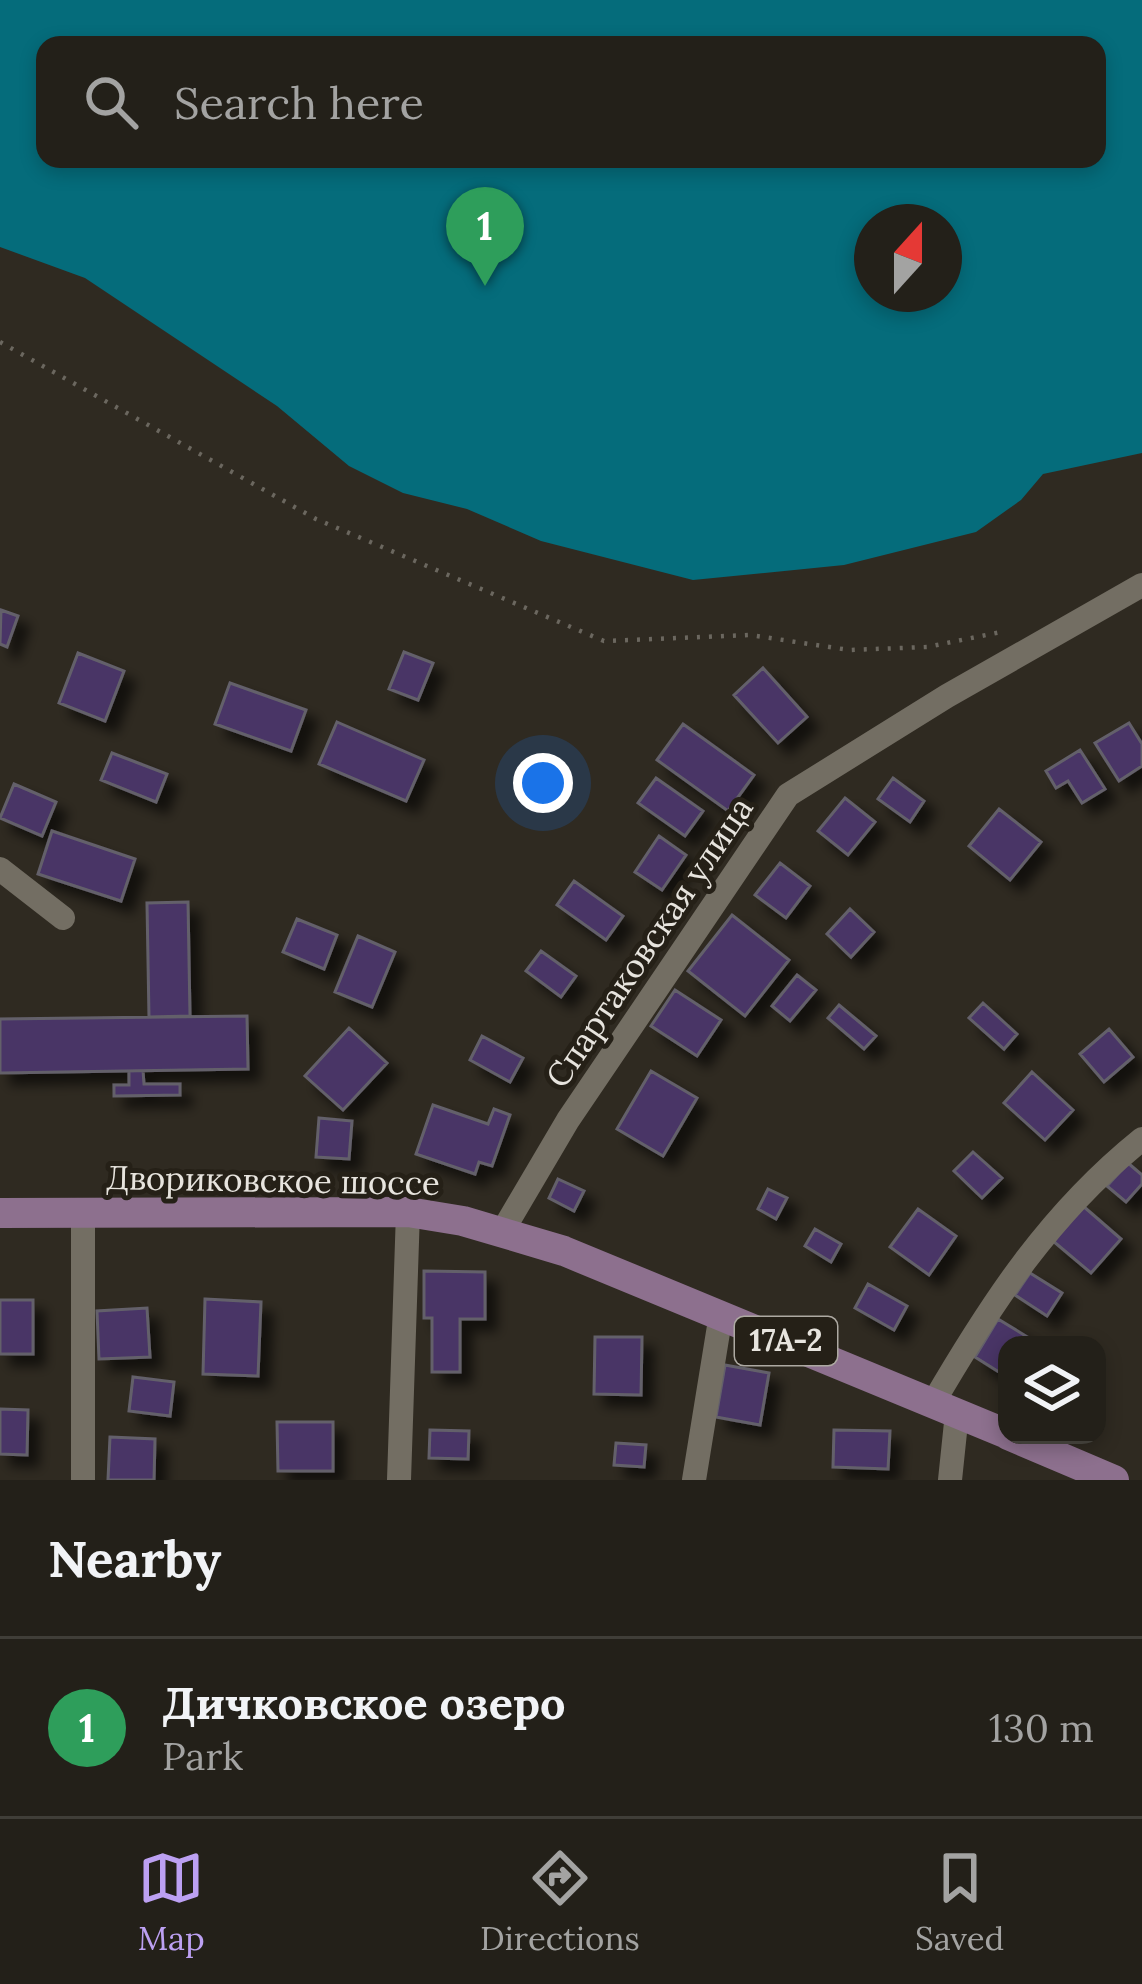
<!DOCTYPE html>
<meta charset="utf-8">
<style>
:root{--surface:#232019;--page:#2b2822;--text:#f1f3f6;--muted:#a3a3a2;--line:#403e38;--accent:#bca0f2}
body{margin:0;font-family:Lora,serif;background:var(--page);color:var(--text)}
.controls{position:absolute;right:36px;bottom:36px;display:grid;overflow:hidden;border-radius:24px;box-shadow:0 6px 18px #0003}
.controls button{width:108px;height:108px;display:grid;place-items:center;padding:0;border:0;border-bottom:3px solid var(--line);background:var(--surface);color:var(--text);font:60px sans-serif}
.compass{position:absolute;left:854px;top:204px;width:108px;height:108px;border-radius:50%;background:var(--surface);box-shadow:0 6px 18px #0003;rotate:21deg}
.you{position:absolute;left:543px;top:783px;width:42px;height:42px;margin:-30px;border:9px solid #fff;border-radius:50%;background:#1a73e8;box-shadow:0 0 0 18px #1a73e833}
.badge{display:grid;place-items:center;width:78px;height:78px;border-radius:50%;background:var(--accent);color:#fff;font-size:39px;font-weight:700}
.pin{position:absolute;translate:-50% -99px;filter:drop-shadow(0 3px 6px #0008)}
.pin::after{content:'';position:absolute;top:63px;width:42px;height:36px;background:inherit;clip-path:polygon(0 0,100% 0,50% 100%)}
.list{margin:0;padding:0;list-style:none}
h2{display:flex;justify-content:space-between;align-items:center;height:156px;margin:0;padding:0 48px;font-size:51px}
h2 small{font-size:39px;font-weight:400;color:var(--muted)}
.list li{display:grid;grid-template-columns:78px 1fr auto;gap:36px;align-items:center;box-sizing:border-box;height:180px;padding:0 48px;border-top:3px solid var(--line)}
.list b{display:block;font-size:45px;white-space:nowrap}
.list p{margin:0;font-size:39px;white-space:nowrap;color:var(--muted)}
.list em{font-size:39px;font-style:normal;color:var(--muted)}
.icon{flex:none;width:66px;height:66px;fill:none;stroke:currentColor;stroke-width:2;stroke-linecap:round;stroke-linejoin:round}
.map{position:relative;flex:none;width:1142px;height:1480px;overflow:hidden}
.search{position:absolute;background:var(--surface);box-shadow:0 6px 18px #0003;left:36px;right:36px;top:36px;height:132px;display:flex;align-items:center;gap:30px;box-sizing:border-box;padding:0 42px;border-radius:24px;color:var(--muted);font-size:45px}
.sheet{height:336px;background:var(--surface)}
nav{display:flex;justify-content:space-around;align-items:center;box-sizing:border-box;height:168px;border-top:3px solid var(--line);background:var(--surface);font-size:33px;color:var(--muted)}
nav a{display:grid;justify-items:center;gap:6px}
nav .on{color:var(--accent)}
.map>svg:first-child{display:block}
.water{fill:#056c7b;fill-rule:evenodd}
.building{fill:#483566;stroke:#64606b;stroke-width:3;filter:url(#shadow)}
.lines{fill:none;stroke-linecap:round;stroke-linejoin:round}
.path{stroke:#6b675f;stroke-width:4.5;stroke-dasharray:3 9;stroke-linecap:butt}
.minor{stroke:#736e63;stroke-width:24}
.major{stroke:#8d708e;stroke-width:30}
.labels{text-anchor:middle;stroke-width:10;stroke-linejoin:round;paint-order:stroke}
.shield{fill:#252017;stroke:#ada9a2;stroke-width:3}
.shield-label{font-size:30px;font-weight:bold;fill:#e7e4de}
.street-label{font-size:33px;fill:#e7e4de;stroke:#252017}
</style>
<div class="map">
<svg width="1142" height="1480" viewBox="0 0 1142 1480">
<defs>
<filter id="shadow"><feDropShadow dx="11" dy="11" stdDeviation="6" flood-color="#0009"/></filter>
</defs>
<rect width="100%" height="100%" fill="#2f2a21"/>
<path class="water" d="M0 0H1142V453L1043 474 1021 500 976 532 844 565 693 580 541 541 467 509 403 493 349 466 277 406 85 278 0 247ZM45 45H1097V159H45ZM872 222H944V294H872Z"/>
<path class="building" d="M1 610 18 616 7 647 0 644Z
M404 652 433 663 418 700 389 689Z
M78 653 124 671 105 721 59 703Z
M763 668 807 717 778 743 734 695Z
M230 683 306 710 291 751 215 724Z
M337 722 424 760 406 801 319 764Z
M1129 723 1142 744V766L1119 781 1095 743Z
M683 724 754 775 728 811 657 760Z
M1080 750 1105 789 1082 803 1068 781 1056 788 1046 771Z
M112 753 167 774 156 802 101 780Z
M656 778 703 811 685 836 638 803Z
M893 778 924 801 910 822 878 799Z
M14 784 56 802 42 836 0 818Z
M845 798 875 822 848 855 818 831Z
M999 809 1041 842 1010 880 969 846Z
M52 831 135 859 121 901 38 874Z
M659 836 686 855 662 890 635 872Z
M780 863 810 886 786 918 755 895Z
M574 881 623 916 606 940 557 905Z
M188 902 190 1016 149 1017 147 903Z
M850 909 874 932 851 957 827 934Z
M732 915 789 960 745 1016 688 971Z
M297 919 337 935 324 969 283 952Z
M358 936 395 952 372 1007 335 992Z
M541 951 576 976 561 997 526 971Z
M797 975 816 990 790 1021 772 1006Z
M675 990 721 1020 697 1056 651 1026Z
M983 1003 1017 1034 1004 1049 969 1018Z
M839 1005 876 1036 864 1049 828 1018Z
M247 1016 248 1069 0 1073V1019Z
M349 1028 387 1063 343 1110 305 1076Z
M1109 1029 1133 1057 1104 1082 1080 1054Z
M482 1036 523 1058 510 1082 470 1060Z
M129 1071H143L144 1084H180V1095L114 1096V1085H129Z
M651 1071 697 1098 663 1156 617 1129Z
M1032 1072 1073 1110 1045 1140 1004 1103Z
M433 1105 488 1124 494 1109 510 1115 492 1166 479 1162 475 1174 416 1154Z
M319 1118 352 1121 349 1159 316 1157Z
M973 1152 1002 1178 982 1198 954 1171Z
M1128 1163 1142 1175V1184L1126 1202 1107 1186Z
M558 1179 584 1191 574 1211 549 1198Z
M768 1189 787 1198 776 1219 758 1209Z
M1083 1206 1121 1239 1091 1273 1053 1241Z
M918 1209 956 1236 929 1275 890 1247Z
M815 1229 841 1244 831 1262 805 1246Z
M424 1271 485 1272V1319H460V1372H432V1318H424Z
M1030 1273 1062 1293 1047 1316 1015 1295Z
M868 1284 907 1306 894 1330 855 1308Z
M205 1299 261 1302 258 1376 203 1374Z
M0 1300H33V1354H0Z
M147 1308 150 1357 99 1359 97 1311Z
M998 1319 1034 1341 1007 1345V1377L975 1357Z
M595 1337H642L641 1395 594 1394Z
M725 1365 769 1373 760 1425 716 1417Z
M133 1377 174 1382 170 1416 129 1411Z
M0 1409 28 1410 27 1455 0 1454Z
M277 1422H333V1471H278Z
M430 1430 469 1431 468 1459 429 1458Z
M834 1430 890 1431 888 1469 833 1467Z
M110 1437 155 1439 154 1480H108Z
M616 1443 646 1445 644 1467 614 1465Z"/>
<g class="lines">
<path class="path" d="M0 342 316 519 604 641 750 635 849 650 927 647 1006 631"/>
<path class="minor" d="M0 869 63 918
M83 1213V1480
M502 1232 568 1120 788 795 947 696 1142 585
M933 1403C992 1302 1050 1213 1142 1139
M399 1480 408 1212
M694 1480 721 1314
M950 1480 957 1413"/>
<path class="major" d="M0 1213 408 1212 463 1221 564 1251 1007 1434
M1008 1435 1114 1480"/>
</g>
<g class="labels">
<rect class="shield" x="735" y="1317" width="102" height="48" rx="9"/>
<g class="shield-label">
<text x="786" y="1351">17А-2</text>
</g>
<g class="street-label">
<text transform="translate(649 942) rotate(-56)" y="12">Спартаковская улица</text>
<text transform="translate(273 1180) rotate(1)" y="12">Двориковское шоссе</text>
</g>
</g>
</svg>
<div class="controls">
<button><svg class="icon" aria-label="layers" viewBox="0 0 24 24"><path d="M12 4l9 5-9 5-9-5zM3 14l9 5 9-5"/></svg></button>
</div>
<svg class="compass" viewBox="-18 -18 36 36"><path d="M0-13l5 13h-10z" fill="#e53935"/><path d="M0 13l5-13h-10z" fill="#a3a3a2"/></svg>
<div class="you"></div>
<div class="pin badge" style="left:485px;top:286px;background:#2e9e5b">1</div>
<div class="search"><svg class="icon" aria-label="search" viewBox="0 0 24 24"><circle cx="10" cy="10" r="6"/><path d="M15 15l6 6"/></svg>Search here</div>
</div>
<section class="sheet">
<h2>Nearby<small></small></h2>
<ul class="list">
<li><span class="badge" style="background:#2e9e5b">1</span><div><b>Дичковское озеро</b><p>Park</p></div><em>130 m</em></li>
</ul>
</section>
<nav>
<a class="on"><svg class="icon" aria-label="map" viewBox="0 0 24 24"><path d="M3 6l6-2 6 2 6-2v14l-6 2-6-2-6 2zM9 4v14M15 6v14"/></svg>Map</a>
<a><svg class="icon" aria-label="directions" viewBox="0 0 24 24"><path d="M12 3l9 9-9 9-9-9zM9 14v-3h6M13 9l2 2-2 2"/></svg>Directions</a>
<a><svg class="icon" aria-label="saved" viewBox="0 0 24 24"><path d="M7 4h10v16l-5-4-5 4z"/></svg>Saved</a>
</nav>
